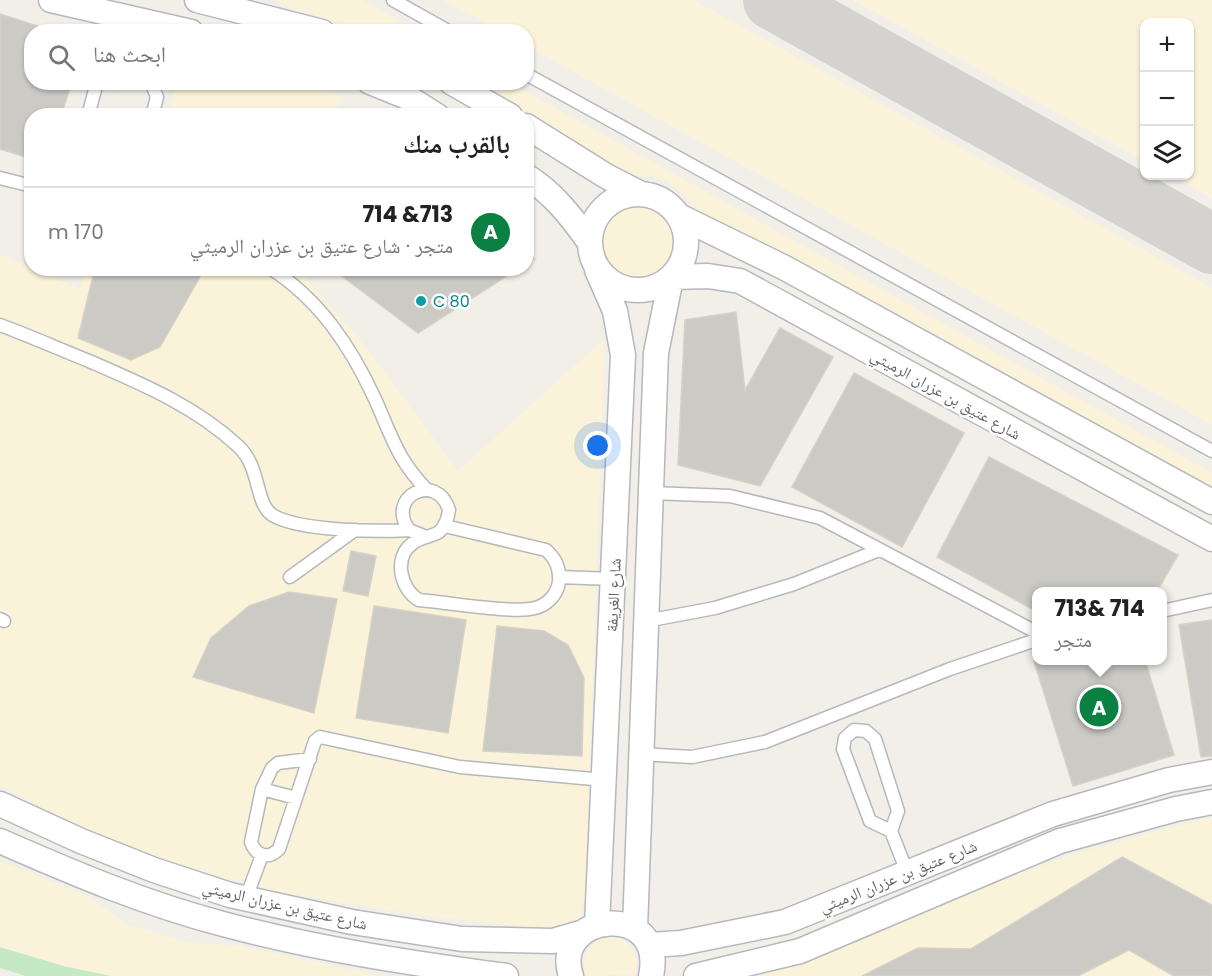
<!DOCTYPE html>
<html lang="ar">
<meta charset="utf-8">
<style>
:root{--surface:#fff;--page:#f6f6f6;--text:#222;--muted:#767676;--line:#e0e0e0;--accent:#0b8043}
body{margin:0;font-family:Poppins,"Noto Naskh Arabic",sans-serif;background:var(--page);color:var(--text);direction:rtl}
.controls{position:absolute;right:18px;top:18px;display:grid;overflow:hidden;border-radius:12px;box-shadow:0 2px 4px #0004}
.controls button{width:54px;height:54px;display:grid;place-items:center;padding:0;border:0;border-bottom:2px solid var(--line);background:var(--surface);color:var(--text);font:30px sans-serif}
.you{position:absolute;left:598px;top:446px;width:21px;height:21px;margin:-15px;border:4px solid #fff;border-radius:50%;background:#1a73e8;box-shadow:0 0 0 9px #1a73e833}
.badge{display:grid;place-items:center;width:39px;height:39px;border-radius:50%;background:var(--accent);color:#fff;font-size:20px;font-weight:700}
.pin{position:absolute;translate:-50% -50%;border:3px solid #fff;box-shadow:0 2px 6px #0006}
.popup{position:absolute;left:1032px;top:587px;width:135px;height:78px;box-sizing:border-box;display:grid;place-content:center;border-radius:12px;background:var(--surface);filter:drop-shadow(0 2px 4px #0005);font-size:20px;white-space:nowrap;color:var(--muted)}
.popup b{font-size:22px;color:var(--text)}
.popup::after{content:'';position:absolute;left:50%;top:100%;margin-left:-12px;border:12px solid transparent;border-top-color:var(--surface)}
.list{margin:0;padding:0;list-style:none}
h2{display:flex;justify-content:space-between;align-items:center;height:78px;margin:0;padding:0 24px;font-size:26px}
h2 small{font-size:20px;font-weight:400;color:var(--muted)}
.list li{display:grid;grid-template-columns:39px 1fr auto;gap:18px;align-items:center;box-sizing:border-box;height:90px;padding:0 24px;border-top:2px solid var(--line)}
.list b{display:block;font-size:22px;white-space:nowrap}
.list p{margin:0;font-size:20px;white-space:nowrap;color:var(--muted)}
.list em{font-size:20px;font-style:normal;color:var(--muted)}
.icon{flex:none;width:33px;height:33px;fill:none;stroke:currentColor;stroke-width:2;stroke-linecap:round;stroke-linejoin:round}
.map{position:relative;flex:none;width:1212px;height:976px;overflow:hidden;direction:ltr}
.search{position:absolute;background:var(--surface);box-shadow:0 2px 4px #0004;left:24px;top:24px;width:510px;height:66px;display:flex;align-items:center;gap:15px;box-sizing:border-box;padding:0 21px;border-radius:24px;color:var(--muted);font-size:22px}
.panel{position:absolute;background:var(--surface);box-shadow:0 2px 4px #0004;left:24px;top:108px;width:510px;height:168px;border-radius:24px;direction:rtl}
.map>svg:first-child{display:block}
.green{fill:#c5e8c5}
.sand{fill:#fbf3d9}
.lines{fill:none;stroke-linecap:round;stroke-linejoin:round}
.taxiway{stroke:#d4d3d0;stroke-width:60}
.building{fill:#cccac5;stroke:#d6d1c6;stroke-width:1.5}
.lane-casing{stroke:#b5b8bc;stroke-width:15}
.street-casing{stroke:#b5b8bc;stroke-width:27}
.lane{stroke:#fff;stroke-width:12}
.street{stroke:#fff;stroke-width:24}
.culture-dot{fill:#0f9aa8;stroke:#fff;stroke-width:2}
.labels{text-anchor:middle;stroke-width:5;stroke-linejoin:round;paint-order:stroke}
.culture-label{font-size:16px;fill:#0d838f;stroke:#fff;text-anchor:start}
.street-label{font-size:16px;fill:#5f6368;stroke:#fff}
</style>
<div class="map">
<svg width="1212" height="976" viewBox="0 0 1212 976">
<rect width="100%" height="100%" fill="#f1efe8"/>
<path class="green" d="M0 947 64 966 112 976H26L0 968Z"/>
<path class="sand" d="M273 0H362L418 31H363L294 10Z
M443 0H694L1212 288V425L527 46 526 32 500 31Z
M853 0H1212V198L1170 176H1190V22H1144V161Z
M178 83H294L343 96 333 115H167Z
M466 83H510L1212 473V490L704 220C678 186 667 172 621 177Z
M598 243a39 39 0 1 1 78 0a39 39 0 1 1-78 0Z
M0 254 80 289 85 269H298L365 346 458 471 605 338 585 898 578 920 550 930 414 914 273 891 154 858 64 821 0 785Z
M1212 817V976H753L806 962 934 905 1073 854Z
M0 861 90 897 126 924 189 943 234 945 382 976H112L64 966 0 947Z
M611 936C632 940 640 955 635 974L587 976C578 956 591 940 611 936Z"/>
<g class="lines">
<path class="taxiway" d="M773 0 1212 244"/>
</g>
<path class="building" d="M0 14 56 32H32V82H72L61 116H32V159L0 149Z
M526 248 534 259 526 264Z
M95 268H205L160 347 131 360 78 338Z
M331 268H519L418 333Z
M736 312 745 390 780 328 833 357 760 486 678 465 685 320Z
M854 373 964 433 902 547 792 487Z
M989 457 1178 555 1160 586 1134 592H1036V611L937 557Z
M351 551 376 556 368 596 343 591Z
M289 592 337 599 314 713 193 677 211 638 249 606Z
M374 606 466 620 448 733 356 718Z
M1212 620V756L1201 757 1179 625Z
M497 626 544 631 568 645 584 678 582 756 483 751Z
M1145 660 1174 755 1073 786 1034 661Z
M1122 857 1212 905V976H1174L1129 950 1078 976H862L918 948 971 949Z"/>
<g class="lines">
<g class="lane-casing">
<path id="lane" d="M393 0 450 32
M526 74 1212 451
M151 82 157 97 152 116
M88 116 97 82
M0 178 32 186
M270 268C320 300 351 347 375 399 392 437 397 459 427 490
M0 325C30 336 59 349 89 361 142 384 195 406 238 446 262 468 254 505 274 516 302 531 377 532 409 530
M651 493 730 496 820 518 1036 632
M424 536 409 530C385 496 437 471 449 510 448 518 446 526 439 532 431 537 421 537 413 543 393 557 400 589 419 600 445 602 514 614 535 608 547 605 557 595 559 582 560 568 556 559 546 550L445 526
M290 577 355 530
M559 577 613 579
M1162 611 1212 600
M0 619 4 621
M646 621 715 608 794 584 879 550
M640 754 692 757 765 742 950 669 1036 640
M310 759 278 763 272 768 262 789 251 842C256 856 268 860 279 849L315 741 320 737 460 767 604 780
M262 789 296 798
M891 831 870 821 843 749 845 738 854 730 866 731 875 739 898 811 891 831 907 872
M246 898 262 855"/>
</g>
<g class="street-casing">
<path id="street" d="M51 0 191 32
M197 0 322 32
M370 82 407 97 437 116
M451 82 510 116
M526 126 606 176 641 194
M526 176C553 193 570 215 588 240
M590 242a48 48 0 1 1 96 0a48 48 0 1 1-96 0Z
M679 216 785 268 1212 502
M672 277 708 276 740 281 1212 539
M0 804 81 841 154 870 230 895 352 922 462 939 553 941 584 932
M0 841C73 873 146 904 223 924 316 949 410 963 506 976
M597 925 623 355 615 311 597 270
M635 929 656 353 671 278
M649 945 681 943 785 922 1053 814 1169 780 1212 772
M571 976C550 912 667 900 651 976
M696 976 800 951 1060 841 1176 809 1212 802"/>
</g>
<use href="#lane" class="lane"/>
<use href="#street" class="street"/>
</g>
<circle class="culture-dot" cx="421" cy="301" r="6"/>
<g class="labels">
<g class="culture-label">
<text x="433" y="307">C 80</text>
</g>
<g class="street-label">
<text transform="translate(946 394) rotate(29)" y="6">شارع عتيق بن عزران الرميثي</text>
<text transform="translate(613 595) rotate(-87)" y="6">شارع الغريفة</text>
<text transform="translate(898 876) rotate(-22)" y="6">شارع عتيق بن عزران الرميثي</text>
<text transform="translate(285 905) rotate(13)" y="6">شارع عتيق بن عزران الرميثي</text>
</g>
</g>
</svg>
<div class="controls">
<button>+</button>
<button>−</button>
<button><svg class="icon" aria-label="layers" viewBox="0 0 24 24"><path d="M12 4l9 5-9 5-9-5zM3 14l9 5 9-5"/></svg></button>
</div>
<div class="you"></div>
<div class="pin badge" style="left:1099px;top:707px">A</div>
<div class="popup"><b>713&amp; 714</b>متجر</div>
<div class="search"><svg class="icon" aria-label="search" viewBox="0 0 24 24"><circle cx="10" cy="10" r="6"/><path d="M15 15l6 6"/></svg>ابحث هنا</div>
<section class="panel">
<h2>بالقرب منك<small></small></h2>
<ul class="list">
<li><span class="badge">A</span><div><b>713&amp; 714</b><p>متجر · شارع عتيق بن عزران الرميثي</p></div><em>170 m</em></li>
</ul>
</section>
</div>
